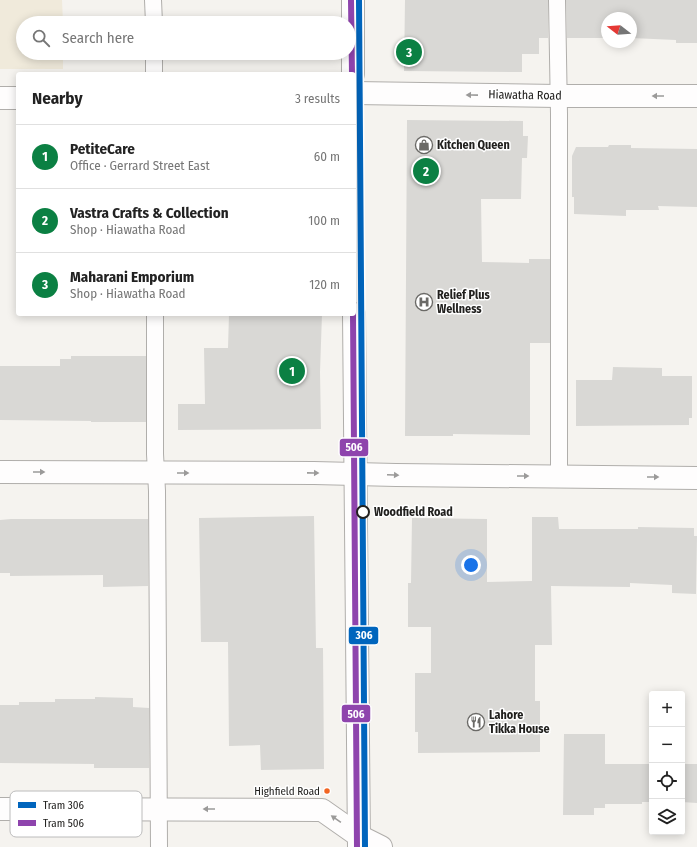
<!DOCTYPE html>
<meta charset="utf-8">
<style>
:root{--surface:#fff;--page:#f6f6f6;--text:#222;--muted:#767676;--line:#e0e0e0;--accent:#0b8043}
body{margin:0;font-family:"Fira Sans Condensed",sans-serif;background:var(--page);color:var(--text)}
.controls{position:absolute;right:12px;bottom:12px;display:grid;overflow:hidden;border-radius:4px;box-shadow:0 2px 10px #0003}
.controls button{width:36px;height:36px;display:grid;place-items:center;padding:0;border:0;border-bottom:1px solid var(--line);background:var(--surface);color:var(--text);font:20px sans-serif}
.compass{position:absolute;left:601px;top:12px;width:36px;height:36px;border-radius:50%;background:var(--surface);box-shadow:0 2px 10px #0003;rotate:287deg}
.you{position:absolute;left:471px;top:565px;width:14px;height:14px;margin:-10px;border:3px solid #fff;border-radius:50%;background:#1a73e8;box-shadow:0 0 0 6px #1a73e833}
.badge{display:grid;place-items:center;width:26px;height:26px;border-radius:50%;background:var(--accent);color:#fff;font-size:13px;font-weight:700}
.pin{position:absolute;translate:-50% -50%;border:2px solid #fff;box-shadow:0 1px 4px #0006}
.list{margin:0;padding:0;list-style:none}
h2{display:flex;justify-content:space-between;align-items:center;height:52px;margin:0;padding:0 16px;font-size:17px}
h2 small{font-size:13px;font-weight:400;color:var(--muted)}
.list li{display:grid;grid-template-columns:26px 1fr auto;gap:12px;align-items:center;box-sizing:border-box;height:64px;padding:0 16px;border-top:1px solid var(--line)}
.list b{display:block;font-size:15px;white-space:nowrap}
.list p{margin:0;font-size:13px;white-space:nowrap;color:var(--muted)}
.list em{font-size:13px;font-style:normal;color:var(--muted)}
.icon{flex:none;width:22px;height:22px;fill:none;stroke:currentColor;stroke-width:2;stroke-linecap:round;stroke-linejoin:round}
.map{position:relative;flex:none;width:697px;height:847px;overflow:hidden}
.search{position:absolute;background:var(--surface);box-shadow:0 2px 10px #0003;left:16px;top:16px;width:340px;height:44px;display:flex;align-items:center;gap:10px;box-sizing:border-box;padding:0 14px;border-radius:22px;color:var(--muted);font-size:15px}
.panel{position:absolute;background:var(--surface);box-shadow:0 2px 10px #0003;left:16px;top:72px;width:340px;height:244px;border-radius:4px}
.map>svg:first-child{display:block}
.green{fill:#f0eadb}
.building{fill:#d9d8d5}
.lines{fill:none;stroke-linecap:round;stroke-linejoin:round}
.service-casing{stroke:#b0aeab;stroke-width:18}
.minor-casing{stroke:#b0aeab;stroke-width:24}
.secondary-casing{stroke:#b0aeab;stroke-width:24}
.service{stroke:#fefdfd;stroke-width:16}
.minor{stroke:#fefdfd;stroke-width:22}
.secondary{stroke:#fefdfd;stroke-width:22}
.tram-1-casing{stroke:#fff;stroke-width:9}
.tram-2-casing{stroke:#fff;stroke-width:9}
.tram-1{stroke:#0065bd;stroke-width:6}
.tram-2{stroke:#8e44ad;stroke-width:6}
.oneway{fill:#9b9a99}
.stop-dot{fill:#fff;stroke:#21201e;stroke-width:2}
.bus-dot{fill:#f26522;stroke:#fff;stroke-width:1.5}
.labels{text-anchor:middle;stroke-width:3;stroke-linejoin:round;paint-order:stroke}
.bus-label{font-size:11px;fill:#21201e;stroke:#fff;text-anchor:end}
.street-label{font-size:12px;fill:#21201e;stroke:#fff}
.poi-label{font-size:12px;font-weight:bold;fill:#21201e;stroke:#fff;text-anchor:start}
.stop-label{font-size:12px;font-weight:bold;fill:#21201e;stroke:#fff;text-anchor:start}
.key{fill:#fff;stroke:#bcbcbc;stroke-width:1}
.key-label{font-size:11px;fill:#21201e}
.line-badge{stroke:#fff;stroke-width:1.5}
.badge-label{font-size:11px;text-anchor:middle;font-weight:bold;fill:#fff}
</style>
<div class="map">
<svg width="697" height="847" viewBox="0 0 697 847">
<rect width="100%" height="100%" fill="#f5f3ef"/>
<path class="green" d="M0 0H62L63 23H23V53H63V69H0Z"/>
<path class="building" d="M405 0H548V38H539V54H522V72L404 71Z
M566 0H697V43H676V40L631 38V18H607V38H567Z
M407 120 523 121V136H528L527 158H522L521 199H481L482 262 529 263V259H550V343H530V435L453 434V436H405Z
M609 145H631V148L697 149V207L658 206 659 210H626V216L574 214V197H572V156L576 147H608Z
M229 314H322L320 372 321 429 178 430V404H205L204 348H228Z
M71 356H146V422H91V421L0 420V366H60V359H71Z
M613 367 662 368V376H692V418H689V425L576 426V380H612Z
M314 516 316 648H323L324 769 261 770 260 745 229 746 228 642H201L199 518Z
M532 517H558L559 529H638V527L694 528V536H697L696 594 672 593V585L630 583V587L551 586 552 645H535V701H540V752L418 753V732H415V673H431V627H408V583H411L412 518 487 519V582L532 581Z
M11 519H148V586L103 587V575L10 576V573H0V520Z
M95 697 133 698V707L149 708V768H94V764L0 763V705H19V702H55V699H95Z
M564 734H605V764H652V802H642V804H605V808H594V815H563Z
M682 764H697V803L682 802Z"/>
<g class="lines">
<g class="service-casing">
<path id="service" d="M153 0 154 23
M557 0 559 114V476
M154 53V74
M155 314V454L157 491 159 847"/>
</g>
<g class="minor-casing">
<path id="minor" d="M354 93 558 96H697
M0 98H18
M0 472 314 473 396 475 697 478
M0 809 322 810 359 836 381 847"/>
</g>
<g class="secondary-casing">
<path id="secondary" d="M353 0V74
M354 314 359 847"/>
</g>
<use href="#service" class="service"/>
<use href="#minor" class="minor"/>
<use href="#secondary" class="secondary"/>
<g class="tram-1-casing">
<path id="tram-1" d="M359 0 365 847"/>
</g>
<g class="tram-2-casing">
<path id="tram-2" d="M351 0 352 74
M353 314 357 847"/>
</g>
<use href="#tram-1" class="tram-1"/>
<use href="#tram-2" class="tram-2"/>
</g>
<defs><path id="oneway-solid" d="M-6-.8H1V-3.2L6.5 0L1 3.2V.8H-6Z"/></defs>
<g class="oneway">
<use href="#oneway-solid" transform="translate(472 95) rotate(-179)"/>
<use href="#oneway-solid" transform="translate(658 96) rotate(-180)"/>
<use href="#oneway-solid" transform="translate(39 472)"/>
<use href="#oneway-solid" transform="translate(183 473)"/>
<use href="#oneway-solid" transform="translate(313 473) rotate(1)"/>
<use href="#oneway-solid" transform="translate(393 475) rotate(3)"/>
<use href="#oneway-solid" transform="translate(523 476)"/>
<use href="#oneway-solid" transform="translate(653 477)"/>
<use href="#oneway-solid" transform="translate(209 809) rotate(-180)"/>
<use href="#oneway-solid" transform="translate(336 819) rotate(-145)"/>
</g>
<defs>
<g id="shop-ring" transform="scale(0.9)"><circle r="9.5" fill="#fff" stroke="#6b6a67" stroke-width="1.5"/><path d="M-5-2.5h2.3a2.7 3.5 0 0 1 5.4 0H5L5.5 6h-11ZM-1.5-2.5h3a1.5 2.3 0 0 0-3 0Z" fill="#6b6a67"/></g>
<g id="hospital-ring" transform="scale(0.9)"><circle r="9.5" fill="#fff" stroke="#6b6a67" stroke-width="1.5"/><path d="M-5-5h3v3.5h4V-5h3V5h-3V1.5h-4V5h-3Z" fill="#6b6a67"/></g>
<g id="restaurant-ring" transform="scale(0.9)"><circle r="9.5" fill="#fff" stroke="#6b6a67" stroke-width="1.5"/><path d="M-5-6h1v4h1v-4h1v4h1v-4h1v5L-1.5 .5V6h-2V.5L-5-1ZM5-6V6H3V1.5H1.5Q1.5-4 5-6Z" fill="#6b6a67"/></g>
</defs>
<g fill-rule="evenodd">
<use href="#shop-ring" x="424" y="145"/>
<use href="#hospital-ring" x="424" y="302"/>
<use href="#restaurant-ring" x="476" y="722"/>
</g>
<circle class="stop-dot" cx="363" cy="512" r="6"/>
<circle class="bus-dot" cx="327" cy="791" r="3.5"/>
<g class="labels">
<g class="bus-label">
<text x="320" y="795">Highfield Road</text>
</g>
<g class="street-label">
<text transform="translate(525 95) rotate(1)" y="4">Hiawatha Road</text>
</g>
<g class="poi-label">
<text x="437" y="149">Kitchen Queen</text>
<text x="437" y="299">Relief Plus<tspan x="437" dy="14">Wellness</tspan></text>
<text x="489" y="719">Lahore<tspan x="489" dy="14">Tikka House</tspan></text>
</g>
<g class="stop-label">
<text x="374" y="516">Woodfield Road</text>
</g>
</g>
<rect x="10" y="791" width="132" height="46" rx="6" class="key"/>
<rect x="18" y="802" width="18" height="6" fill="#0065bd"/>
<rect x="18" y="820" width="18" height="6" fill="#8e44ad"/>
<g class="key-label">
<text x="43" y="809">Tram 306</text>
<text x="43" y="827">Tram 506</text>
</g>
<g class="line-badge">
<rect x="339" y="438" width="30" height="19" rx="4" fill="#8e44ad"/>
<rect x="348" y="626" width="31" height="19" rx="4" fill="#0065bd"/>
<rect x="341" y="704" width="30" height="19" rx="4" fill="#8e44ad"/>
</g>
<g class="badge-label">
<text x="354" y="451">506</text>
<text x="364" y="639">306</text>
<text x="356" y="718">506</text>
</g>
</svg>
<div class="controls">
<button>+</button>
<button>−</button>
<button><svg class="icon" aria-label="locate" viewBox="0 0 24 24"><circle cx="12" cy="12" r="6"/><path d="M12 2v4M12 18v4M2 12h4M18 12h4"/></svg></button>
<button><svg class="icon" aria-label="layers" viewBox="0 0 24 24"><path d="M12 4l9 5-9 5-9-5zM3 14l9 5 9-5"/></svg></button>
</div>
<svg class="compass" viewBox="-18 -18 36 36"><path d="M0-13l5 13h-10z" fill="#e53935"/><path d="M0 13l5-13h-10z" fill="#767676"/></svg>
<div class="you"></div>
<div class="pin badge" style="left:292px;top:371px">1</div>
<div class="pin badge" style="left:426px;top:171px">2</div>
<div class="pin badge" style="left:409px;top:52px">3</div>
<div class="search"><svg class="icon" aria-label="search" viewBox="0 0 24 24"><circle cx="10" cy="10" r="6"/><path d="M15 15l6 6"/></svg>Search here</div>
<section class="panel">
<h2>Nearby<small>3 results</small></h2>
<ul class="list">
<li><span class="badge">1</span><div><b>PetiteCare</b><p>Office · Gerrard Street East</p></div><em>60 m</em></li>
<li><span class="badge">2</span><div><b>Vastra Crafts &amp; Collection</b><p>Shop · Hiawatha Road</p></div><em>100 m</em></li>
<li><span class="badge">3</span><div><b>Maharani Emporium</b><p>Shop · Hiawatha Road</p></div><em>120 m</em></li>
</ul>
</section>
</div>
